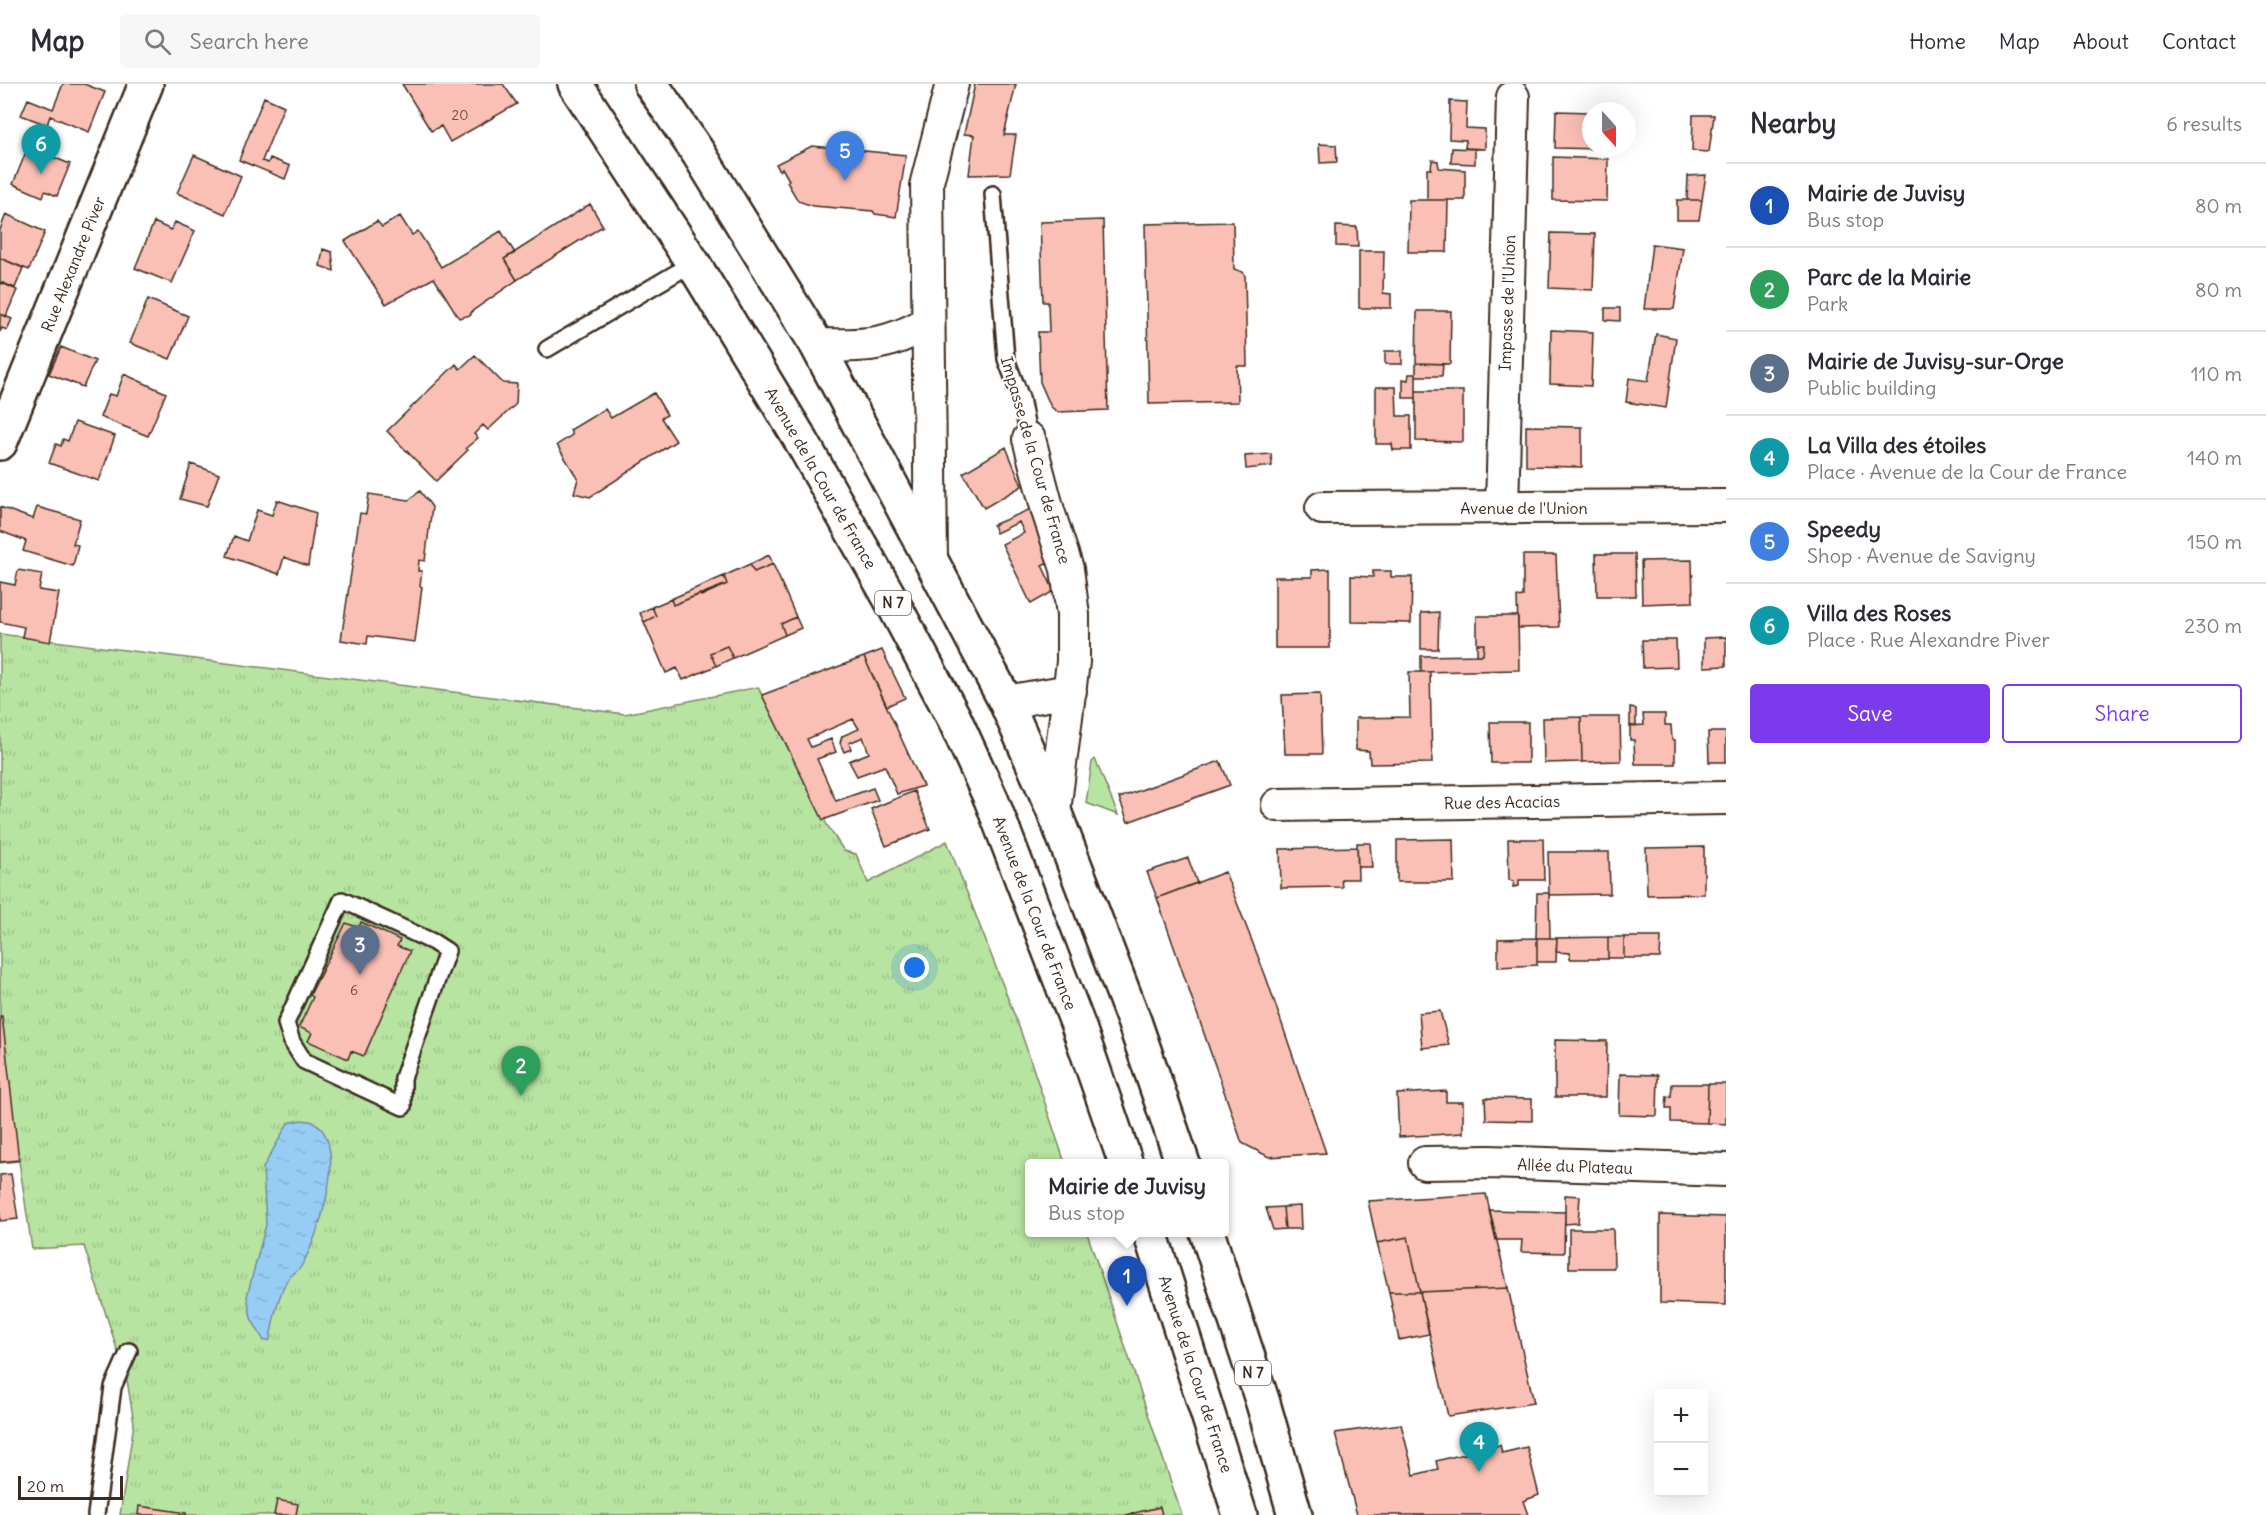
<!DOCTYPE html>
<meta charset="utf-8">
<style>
:root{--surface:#fff;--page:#f7f7f7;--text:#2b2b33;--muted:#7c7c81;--line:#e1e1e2;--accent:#7c3aed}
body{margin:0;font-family:Delius,sans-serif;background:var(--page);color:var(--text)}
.controls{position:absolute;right:18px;bottom:18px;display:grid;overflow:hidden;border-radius:6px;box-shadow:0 6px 24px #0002}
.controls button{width:54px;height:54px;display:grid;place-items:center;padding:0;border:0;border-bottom:2px solid var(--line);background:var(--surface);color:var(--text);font:30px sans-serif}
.compass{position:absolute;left:1582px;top:18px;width:54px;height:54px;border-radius:50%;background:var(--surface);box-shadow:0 6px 24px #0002;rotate:159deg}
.scale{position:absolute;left:18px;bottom:15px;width:105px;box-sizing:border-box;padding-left:6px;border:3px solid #3b2a1e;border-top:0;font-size:16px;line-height:21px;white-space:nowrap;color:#3b2a1e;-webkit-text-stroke:4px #fff;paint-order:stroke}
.you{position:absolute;left:915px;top:884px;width:21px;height:21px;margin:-15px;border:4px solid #fff;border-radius:50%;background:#1a73e8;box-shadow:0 0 0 9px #1a73e833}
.badge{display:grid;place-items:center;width:39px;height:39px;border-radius:50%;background:var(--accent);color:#fff;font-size:20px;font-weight:700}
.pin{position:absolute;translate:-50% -50px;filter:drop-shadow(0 2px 3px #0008)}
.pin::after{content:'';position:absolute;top:32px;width:21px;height:18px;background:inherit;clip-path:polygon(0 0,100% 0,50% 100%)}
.popup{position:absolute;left:1025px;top:1075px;width:204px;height:78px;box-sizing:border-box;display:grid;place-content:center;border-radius:6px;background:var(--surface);filter:drop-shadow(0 2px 4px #0005);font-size:20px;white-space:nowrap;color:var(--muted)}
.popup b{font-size:22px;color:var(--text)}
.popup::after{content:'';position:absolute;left:50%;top:100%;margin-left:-12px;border:12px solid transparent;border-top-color:var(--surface)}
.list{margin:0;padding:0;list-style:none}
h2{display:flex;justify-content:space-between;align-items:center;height:78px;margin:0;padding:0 24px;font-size:26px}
h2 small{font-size:20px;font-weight:400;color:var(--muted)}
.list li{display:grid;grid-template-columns:39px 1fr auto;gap:18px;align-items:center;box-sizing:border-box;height:84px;padding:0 24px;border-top:2px solid var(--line)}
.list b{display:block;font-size:22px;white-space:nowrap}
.list p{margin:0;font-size:20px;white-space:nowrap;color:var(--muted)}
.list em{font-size:20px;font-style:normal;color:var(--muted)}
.actions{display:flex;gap:12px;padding:18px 24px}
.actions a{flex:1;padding:14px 0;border:2px solid var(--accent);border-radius:6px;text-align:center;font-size:21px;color:var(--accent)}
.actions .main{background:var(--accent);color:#fff}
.icon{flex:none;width:33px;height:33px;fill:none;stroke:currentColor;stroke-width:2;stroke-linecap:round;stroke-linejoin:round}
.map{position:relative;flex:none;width:1726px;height:1431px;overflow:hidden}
header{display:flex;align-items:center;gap:36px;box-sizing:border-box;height:84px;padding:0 30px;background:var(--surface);border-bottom:2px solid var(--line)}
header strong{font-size:28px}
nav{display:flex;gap:33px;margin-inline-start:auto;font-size:21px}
.search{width:420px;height:54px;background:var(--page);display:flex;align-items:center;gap:15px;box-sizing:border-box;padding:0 21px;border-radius:6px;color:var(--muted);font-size:22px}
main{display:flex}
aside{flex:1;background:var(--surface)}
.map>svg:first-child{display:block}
.grass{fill:#b8e4a2;stroke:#7a8760;stroke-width:1.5}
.park{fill:url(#park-tufts);stroke:#7a8760;stroke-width:1.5}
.water{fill:url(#water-ripples);stroke:#728c9f;stroke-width:1.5}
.building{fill:#fabfb5;stroke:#3b2a1e;stroke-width:1.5}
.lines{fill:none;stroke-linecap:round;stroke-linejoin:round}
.service-casing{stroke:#3b2a1e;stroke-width:20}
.minor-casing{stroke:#3b2a1e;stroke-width:36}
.tertiary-casing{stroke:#3b2a1e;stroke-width:38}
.primary-casing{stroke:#3b2a1e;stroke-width:38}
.service{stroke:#fff;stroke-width:15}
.minor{stroke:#fff;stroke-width:32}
.tertiary{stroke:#fff;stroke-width:33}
.primary{stroke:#fff;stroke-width:33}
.labels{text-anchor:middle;stroke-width:4.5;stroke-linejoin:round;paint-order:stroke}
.number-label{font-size:14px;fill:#6b4f44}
.shield{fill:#fff;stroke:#766a62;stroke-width:1.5}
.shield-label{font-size:15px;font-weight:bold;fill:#3b2a1e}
.street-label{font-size:16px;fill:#3b2a1e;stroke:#fff}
</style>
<header>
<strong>Map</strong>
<div class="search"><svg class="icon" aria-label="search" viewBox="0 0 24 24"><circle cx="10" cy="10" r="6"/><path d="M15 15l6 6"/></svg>Search here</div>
<nav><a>Home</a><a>Map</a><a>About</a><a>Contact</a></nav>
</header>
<main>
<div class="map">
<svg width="1726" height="1431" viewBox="0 0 1726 1431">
<defs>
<pattern id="park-tufts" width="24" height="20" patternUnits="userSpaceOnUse" patternTransform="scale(1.5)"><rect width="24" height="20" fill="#b8e4a2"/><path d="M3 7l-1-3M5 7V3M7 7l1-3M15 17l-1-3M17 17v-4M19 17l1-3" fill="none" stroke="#9fc48b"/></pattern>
<pattern id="water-ripples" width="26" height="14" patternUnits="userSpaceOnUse" patternTransform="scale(1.5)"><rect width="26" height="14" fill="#97cdf5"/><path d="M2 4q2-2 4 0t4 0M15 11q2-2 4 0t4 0" fill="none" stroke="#83b0d2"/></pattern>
</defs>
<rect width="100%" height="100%" fill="#fff"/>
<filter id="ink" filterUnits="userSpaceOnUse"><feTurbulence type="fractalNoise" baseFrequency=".0167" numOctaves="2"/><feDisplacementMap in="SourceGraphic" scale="12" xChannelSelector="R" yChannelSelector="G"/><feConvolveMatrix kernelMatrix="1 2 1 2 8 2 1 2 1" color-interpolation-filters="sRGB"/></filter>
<g filter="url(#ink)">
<path class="grass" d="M1095 675 1118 731 1086 719 1092 678Z"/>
<path class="park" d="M0 550 625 630 758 603 827 741 844 767 856 770 868 799 947 757 1021 948 1065 1079 1030 1080V1148L1087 1149 1182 1431H120L134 1339 127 1296 84 1162 32 1165 19 1077 0 1079Z"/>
<path class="water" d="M301 1036C308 1037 316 1037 321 1044 345 1074 318 1153 302 1181 298 1188 289 1191 286 1198 277 1216 273 1236 270 1256L264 1257 251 1234 247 1212 266 1141 263 1084 288 1039Z"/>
<path class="building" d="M63 0H84L105 8 89 48 50 32 47 41 21 31 28 15 53 25Z
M402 0H503L517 20 450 58 441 42 431 47Z
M975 0H1016L1004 51H1016L1010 90 969 91 974 51 964 50Z
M264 13 284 22 262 77 268 79 270 74 290 82 285 95 239 76Z
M1450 17 1467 18 1466 44 1485 45V65L1465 64 1466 56 1449 55Z
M1556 27 1591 28V63H1603V65L1555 64Z
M1693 31H1714L1709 68 1692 67Z
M1319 60 1336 61 1337 78 1320 79Z
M812 62 906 71 896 133 875 130 873 127 813 122 798 117 787 98 789 96 782 84 780 87 776 80Z
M28 63 70 80 57 112 45 107 43 113 13 100Z
M1452 64 1475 65V80L1451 79Z
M194 71 241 92 225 130 177 109Z
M1553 73 1608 75 1607 117 1553 116Z
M1432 76 1438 77 1439 84 1465 86V116H1427V85H1431Z
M1706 91 1702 116H1687L1688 92Z
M1409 116H1448L1447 168H1408Z
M1677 116H1702L1699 136H1677Z
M590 120 603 142 517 196 504 175Z
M6 130 45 148 29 186 0 174V146Z
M400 132 412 151 418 147 441 183 501 147 515 169 504 175 517 196 471 228V231L459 234 434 194 386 220 345 157 377 137 382 143Z
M1103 136 1108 326 1058 328 1051 323 1040 298 1038 248H1049L1048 218H1043L1040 138Z
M154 138 171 146 175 138 195 147 172 199 135 184Z
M1233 138 1234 185 1243 188 1245 192 1247 282H1237L1238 318 1149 320 1145 140Z
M1336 142 1357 143 1358 163 1336 162Z
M1551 149 1595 150 1593 206 1549 204Z
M1652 160 1683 164 1674 225H1644Z
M323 165 332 168 334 187 320 182Z
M1359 167H1384L1383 209 1391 210V224H1359Z
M0 174 23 184 15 204 0 198Z
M0 198 17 206 6 232 0 230Z
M148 215 188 232 170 275 130 259Z
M1605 224H1620V237L1605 236Z
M1417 227H1451L1450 280 1416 279Z
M0 230 12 235 7 246 2 244 0 248Z
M1551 246 1593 248 1591 302 1550 300Z
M1656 250 1676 254 1666 324 1626 318 1629 294 1648 297Z
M61 263 95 277 83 303 49 290Z
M1385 267H1402V280H1385Z
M475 271 503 299 517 300 516 320 488 346 483 341 474 350 478 354 466 364 468 366 436 397 387 347 456 280 460 285Z
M1416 279 1443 280 1442 292H1416Z
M124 290 166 309 148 352 100 333 109 310 116 312Z
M1409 290H1416V314H1403V295L1408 296Z
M1376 303H1396L1397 332H1411V366H1393L1392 360H1376Z
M1416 307H1463V358L1416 357Z
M654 309 667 331 661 334 676 357 590 413 574 409 578 395 557 361 572 351 570 346 605 325 611 334Z
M75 338 115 352 99 397 49 379 56 360 61 362 63 355 68 357Z
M1526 342 1582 343V383L1526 382Z
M1006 363 1022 402 984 424 963 389Z
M1271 370 1272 382 1246 385 1245 372Z
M191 380 219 390 207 422 180 415Z
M420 407 432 423 425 477 419 476 418 487H422L420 502 422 503 415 558 368 552 367 560 341 556 360 429 366 430 369 410 409 416Z
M277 416 316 429 308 482 284 473 279 490 227 472 234 452 247 457 257 426 272 431Z
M0 423 33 435 37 423 80 435 73 460 78 461 73 482 23 467 26 457 0 447Z
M1031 425 1048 478 1042 481 1054 507 1031 520 1002 460 1024 449 1019 438 996 449 993 441Z
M1596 470H1635L1636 512H1597Z
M769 471 773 480 754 488 750 480Z
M1523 471H1556L1559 543 1518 544 1517 513 1523 512Z
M1692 476 1693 518 1642 520 1641 477Z
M750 480 754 488 773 480 796 533 781 540 785 551 733 574 727 562 710 569 716 582 683 596 677 584 666 589 644 538 656 532 652 523 671 515 673 521 700 510 701 512 727 500 724 492Z
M1330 485V564H1275V493H1312V486Z
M18 486 42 490 39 506 59 509 50 558 22 553 24 543 0 538V498L15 501Z
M1373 487H1391V493H1412L1411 539 1351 538V492L1373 493Z
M724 492 727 500 673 521 671 515Z
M652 523 656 532 644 538 640 529Z
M1439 528 1438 565H1421V529Z
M1477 532H1518L1519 586 1421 588V572L1483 571 1484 560H1477Z
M796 533 801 544 785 551 781 540Z
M1726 553V582L1704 583V554Z
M1642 556H1676L1677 583 1643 584Z
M1477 560H1484L1483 571H1477Z
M727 562 733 574 716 582 710 569Z
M882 566 905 614 887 622 864 573Z
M864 573 923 702 897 710 885 682 857 692 849 677 869 669 863 653 849 659 851 665 844 668 840 659 842 652 859 645 853 635 807 655 811 663 831 655 836 668 817 675 836 717 873 704 878 716 823 736 762 611Z
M1409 588H1430L1432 679 1370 680 1369 667 1356 666V634L1410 633Z
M1320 610 1322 670H1285L1282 611Z
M1630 624 1636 625V642H1630Z
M1643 630H1665V641H1671L1672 656H1675V680H1635L1634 656H1630V642L1644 641Z
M1581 633H1620L1621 677 1582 678Z
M1581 633 1582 678 1544 679 1543 634Z
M1490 638H1528V679H1491Z
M1708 648H1726V678H1709Z
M1220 677 1230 701 1128 738 1119 714Z
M914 707 930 745 886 762 871 725Z
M1453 755 1454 798H1397V756Z
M1508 755H1543L1544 796H1519V802L1513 803 1514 797 1509 796Z
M1357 759H1370L1372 783H1358Z
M1357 763 1358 795H1341L1342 803 1281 804 1280 765Z
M1704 763V810L1647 811 1646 764Z
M1548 768H1609L1610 810 1549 811Z
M1188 774 1197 799 1157 814 1147 788Z
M1225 788 1266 893 1326 1069 1269 1073 1242 1059 1157 814Z
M1537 809H1549L1550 854H1536Z
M361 838 400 856 397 862 410 867 364 972 351 967 348 975 308 957 312 949 299 943 313 913 310 911 346 839 359 844Z
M1608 853H1624V874H1608Z
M1608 853V875H1570V869L1556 868 1557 854Z
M1624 853H1661L1660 874H1624Z
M1537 854V881L1498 883V855Z
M1537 854H1557L1556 878H1537Z
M1440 927 1449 961 1422 964 1419 929Z
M0 932H2L19 1076 0 1078Z
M1555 956 1607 957 1606 1013H1555Z
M1620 990 1658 991 1657 1032 1619 1031Z
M1672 1000H1708L1707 1039 1671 1038V1024H1666L1667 1012 1671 1013Z
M1708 1000H1726V1040L1707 1039Z
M1446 1007V1018H1463V1049L1399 1053 1397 1010Z
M1485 1014 1532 1015V1037L1486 1036Z
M11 1090 18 1135 0 1137V1091Z
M1486 1110 1508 1204 1420 1208 1408 1153 1377 1159 1368 1117Z
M1565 1111 1580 1112 1578 1139 1565 1140Z
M1300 1122 1301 1145H1285L1283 1123Z
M1283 1123 1285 1145 1273 1146 1266 1124Z
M1489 1126 1565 1128 1564 1169 1521 1168 1522 1156H1496Z
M1660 1131 1726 1133V1221L1660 1219Z
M1569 1145H1613L1614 1184H1569Z
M1408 1153 1420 1208H1389L1377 1159Z
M1508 1204 1534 1319 1448 1332 1420 1208Z
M1389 1208H1420L1429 1250 1399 1256Z
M1401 1340 1414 1391 1438 1385 1436 1377 1500 1361 1502 1369 1527 1363 1539 1411 1523 1417 1528 1431H1357L1335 1349Z
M277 1416 298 1420 296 1431H274Z
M139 1422 186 1429V1431H138Z
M1160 1423 1162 1431H1126Z"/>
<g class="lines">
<g class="service-casing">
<path id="service" d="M993 110 1006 275 1021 314 1029 355
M547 265 693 179
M342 816 433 858 447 867 403 994V1023L304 977 292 958 286 939Z
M96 1431 113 1303 129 1267"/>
</g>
<g class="minor-casing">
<path id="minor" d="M817 261C863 262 886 263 927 239
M1029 355 1048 427 1067 485 1073 531V578L1054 727
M1322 424 1726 422
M1502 424 1513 13
M931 476 927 98 952 0
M1006 618 1070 607
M1278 721 1726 714
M1425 1079 1489 1078 1726 1086"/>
</g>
<g class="tertiary-casing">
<path id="tertiary" d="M0 359 146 0"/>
</g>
<g class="primary-casing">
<path id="primary" d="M575 0 693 179 802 358 895 523 954 634 991 715 1078 941 1126 1080
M651 0 699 70 817 261 1006 618 1054 727 1134 937 1183 1080
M1150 1148 1240 1431
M1207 1148 1263 1319 1295 1431"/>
</g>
<use href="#service" class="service"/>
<use href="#minor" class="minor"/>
<use href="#tertiary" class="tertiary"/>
<use href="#primary" class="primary"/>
</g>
</g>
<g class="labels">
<g class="number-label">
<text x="460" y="36">20</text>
<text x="354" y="911">6</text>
</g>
<g class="shield">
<rect x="875" y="507" width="36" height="24" rx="4.5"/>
<rect x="1235" y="1277" width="36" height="24" rx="4.5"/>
</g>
<g class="shield-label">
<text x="893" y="524">N 7</text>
<text x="1253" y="1294">N 7</text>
</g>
<g class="street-label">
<text transform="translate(73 180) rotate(-68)" y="6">Rue Alexandre Piver</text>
<text transform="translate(1507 219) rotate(-88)" y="6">Impasse de l'Union</text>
<text transform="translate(1036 376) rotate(74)" y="6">Impasse de la Cour de France</text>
<text transform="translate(821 394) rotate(60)" y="6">Avenue de la Cour de France</text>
<text x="1524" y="430">Avenue de l'Union</text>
<text transform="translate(1502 718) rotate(-1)" y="6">Rue des Acacias</text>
<text transform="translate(1035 829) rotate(69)" y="6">Avenue de la Cour de France</text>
<text transform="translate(1575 1082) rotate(2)" y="6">Allée du Plateau</text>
<text transform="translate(1196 1290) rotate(72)" y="6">Avenue de la Cour de France</text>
</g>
</g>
</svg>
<div class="controls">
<button>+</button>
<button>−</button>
</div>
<svg class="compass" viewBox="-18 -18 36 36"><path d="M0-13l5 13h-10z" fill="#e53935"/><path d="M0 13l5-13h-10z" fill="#7c7c81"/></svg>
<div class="scale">20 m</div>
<div class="you"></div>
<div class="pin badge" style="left:1127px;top:1222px;background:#1a4fb4">1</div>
<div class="popup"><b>Mairie de Juvisy</b>Bus stop</div>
<div class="pin badge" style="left:521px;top:1012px;background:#2e9e5b">2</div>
<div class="pin badge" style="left:360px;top:891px;background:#5c6f8a">3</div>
<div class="pin badge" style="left:1479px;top:1388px;background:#0f9aa8">4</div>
<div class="pin badge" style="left:845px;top:97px;background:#3f7fe0">5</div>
<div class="pin badge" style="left:41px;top:90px;background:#0f9aa8">6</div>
</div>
<aside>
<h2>Nearby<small>6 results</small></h2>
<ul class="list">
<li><span class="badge" style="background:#1a4fb4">1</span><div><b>Mairie de Juvisy</b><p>Bus stop</p></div><em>80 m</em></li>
<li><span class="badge" style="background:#2e9e5b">2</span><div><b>Parc de la Mairie</b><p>Park</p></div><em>80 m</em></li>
<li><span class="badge" style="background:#5c6f8a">3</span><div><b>Mairie de Juvisy-sur-Orge</b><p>Public building</p></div><em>110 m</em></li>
<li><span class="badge" style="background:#0f9aa8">4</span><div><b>La Villa des étoiles</b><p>Place · Avenue de la Cour de France</p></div><em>140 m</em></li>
<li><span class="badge" style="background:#3f7fe0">5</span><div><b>Speedy</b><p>Shop · Avenue de Savigny</p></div><em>150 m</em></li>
<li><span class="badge" style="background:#0f9aa8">6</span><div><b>Villa des Roses</b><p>Place · Rue Alexandre Piver</p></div><em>230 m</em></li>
</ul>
<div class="actions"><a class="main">Save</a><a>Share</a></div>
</aside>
</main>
